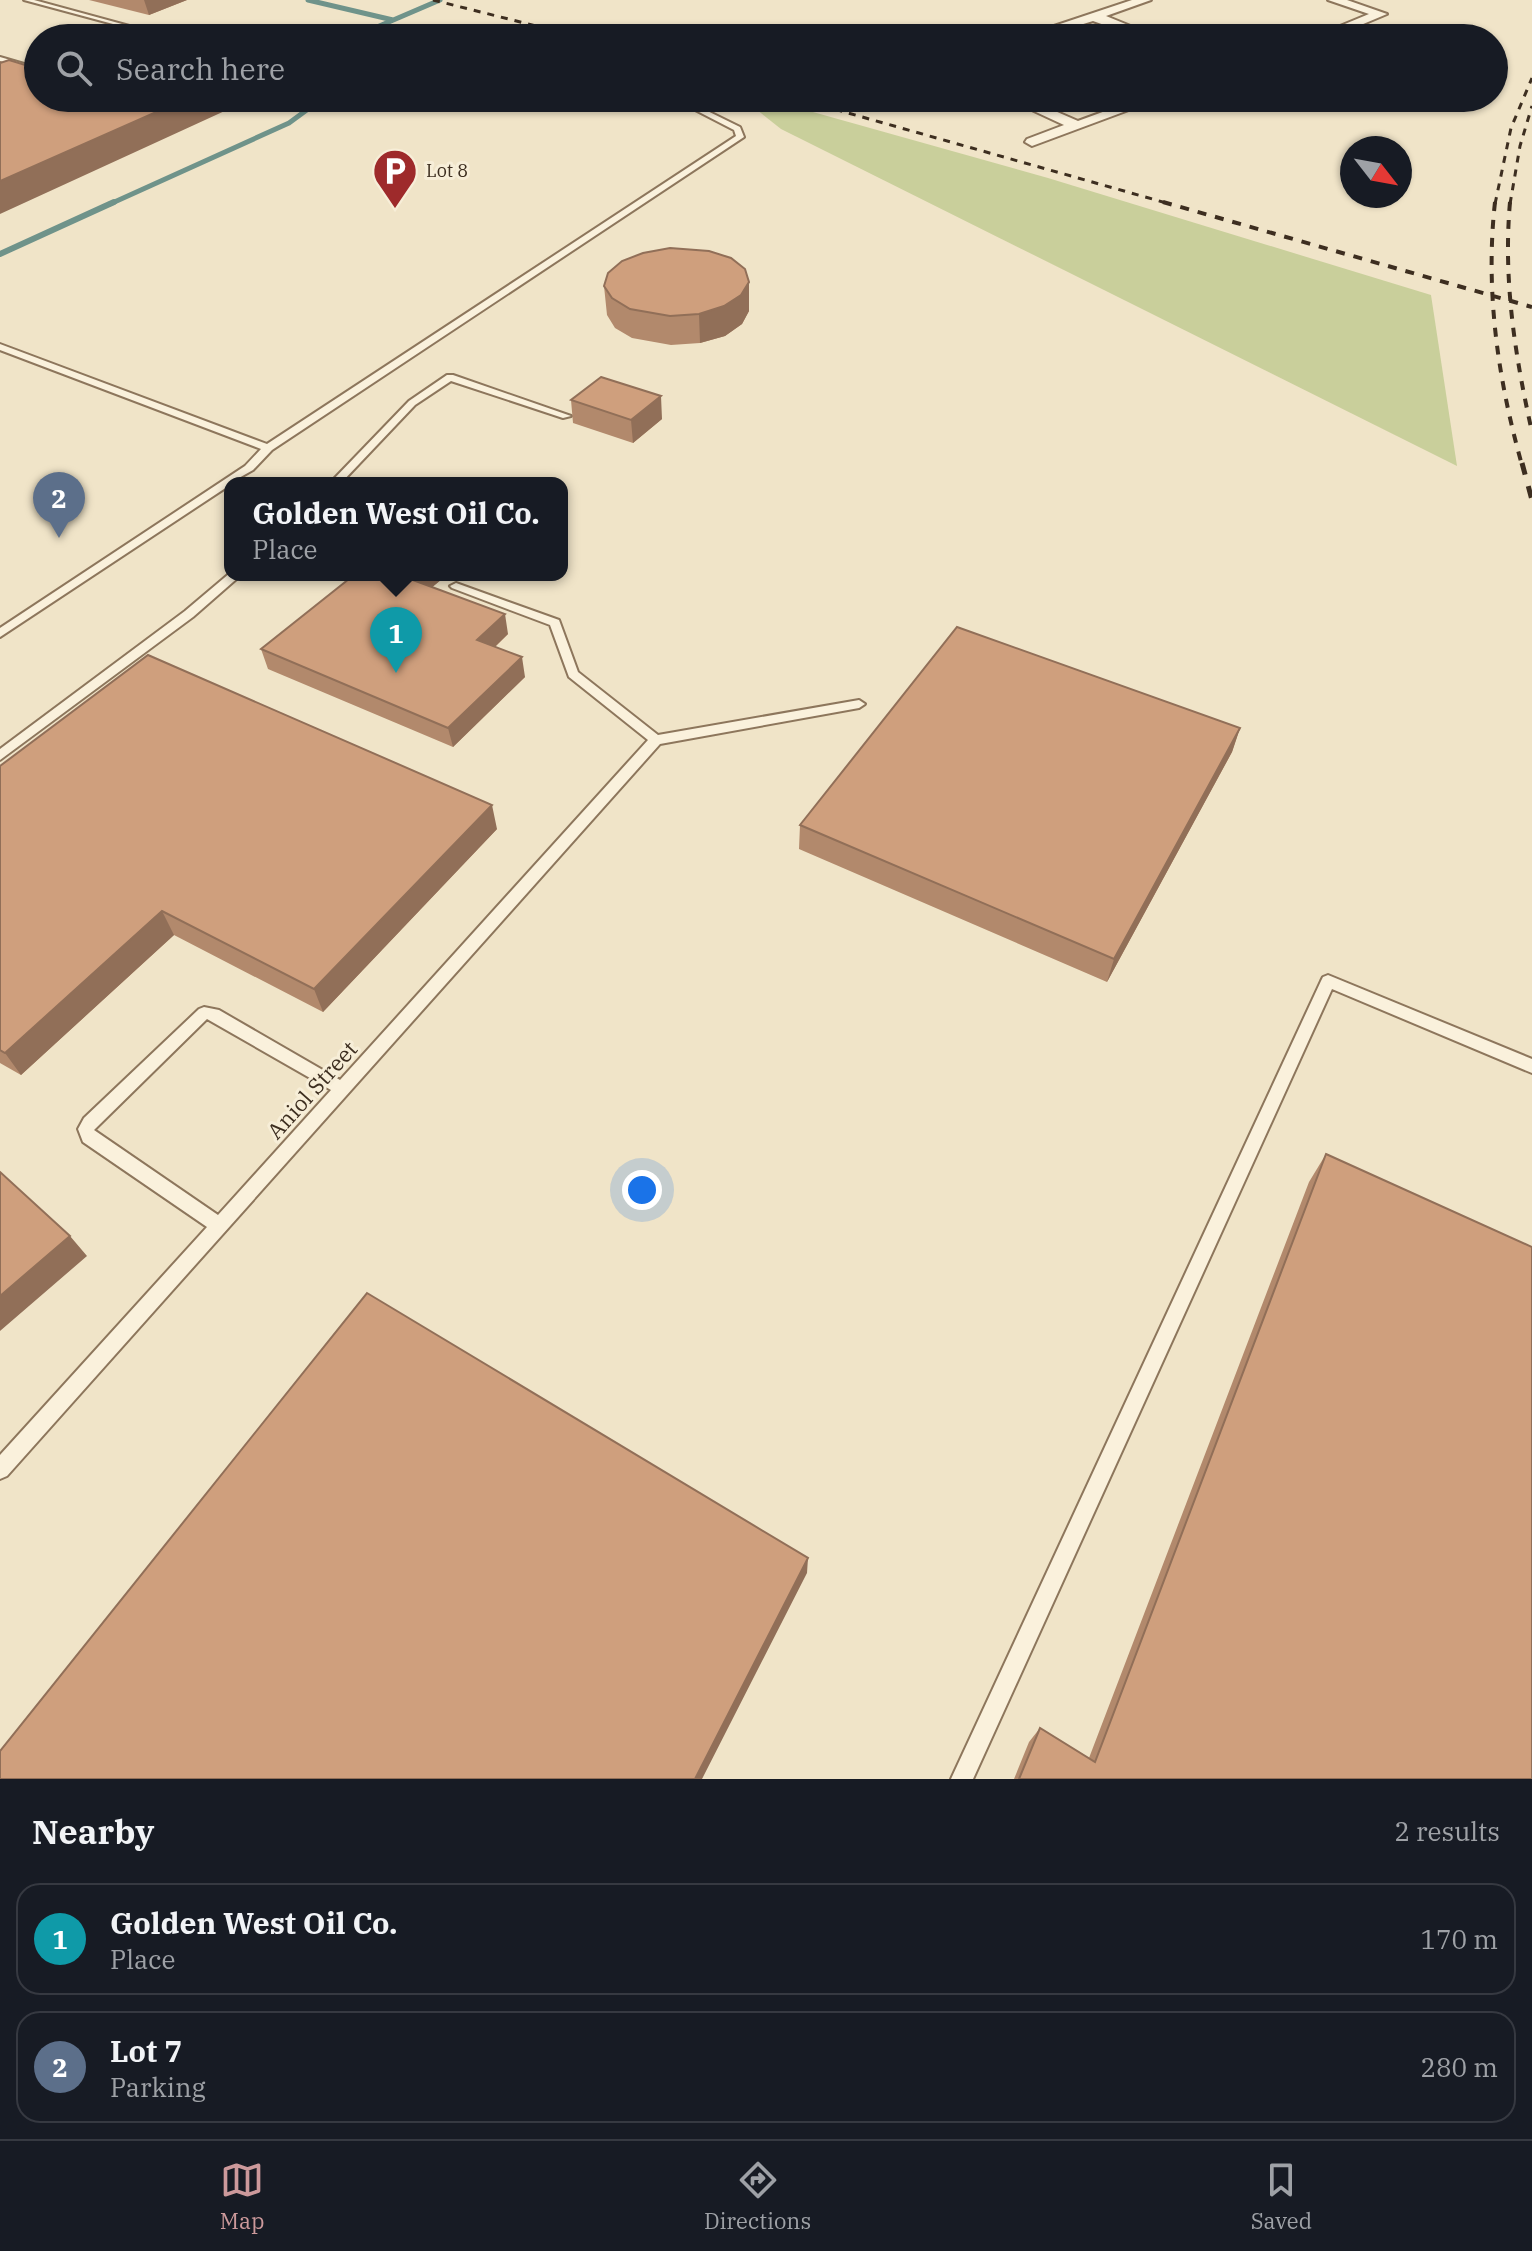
<!DOCTYPE html>
<style>
:root{--surface:#171b24;--page:#20242c;--text:#f1f3f6;--muted:#9ea1a6;--line:#363941;--accent:#cc999b}
body{margin:0;font-family:"IBM Plex Serif",serif;background:var(--page);color:var(--text)}
.compass{position:absolute;left:1340px;top:136px;width:72px;height:72px;border-radius:50%;background:var(--surface);box-shadow:0 2px 6px #0004;rotate:121deg}
.you{position:absolute;left:642px;top:1190px;width:28px;height:28px;margin:-20px;border:6px solid #fff;border-radius:50%;background:#1a73e8;box-shadow:0 0 0 12px #1a73e833}
.badge{display:grid;place-items:center;width:52px;height:52px;border-radius:50%;background:var(--accent);color:#fff;font-size:26px;font-weight:700}
.pin{position:absolute;translate:-50% -66px;filter:drop-shadow(0 2px 4px #0008)}
.pin::after{content:'';position:absolute;top:42px;width:28px;height:24px;background:inherit;clip-path:polygon(0 0,100% 0,50% 100%)}
.popup{position:absolute;left:224px;top:477px;width:344px;height:104px;box-sizing:border-box;display:grid;place-content:center;border-radius:16px;background:var(--surface);filter:drop-shadow(0 2px 6px #0005);font-size:26px;white-space:nowrap;color:var(--muted)}
.popup b{font-size:30px;color:var(--text)}
.popup::after{content:'';position:absolute;left:50%;top:100%;margin-left:-16px;border:16px solid transparent;border-top-color:var(--surface)}
.list{margin:0;padding:0;list-style:none}
h2{display:flex;justify-content:space-between;align-items:center;height:104px;margin:0;padding:0 32px;font-size:34px}
h2 small{font-size:26px;font-weight:400;color:var(--muted)}
.list li{display:grid;grid-template-columns:52px 1fr auto;gap:24px;align-items:center;box-sizing:border-box;height:112px;margin:0 16px 16px;padding:0 16px;border:2px solid var(--line);border-radius:24px}
.list b{display:block;font-size:30px;white-space:nowrap}
.list p{margin:0;font-size:26px;white-space:nowrap;color:var(--muted)}
.list em{font-size:26px;font-style:normal;color:var(--muted)}
.icon{flex:none;width:44px;height:44px;fill:none;stroke:currentColor;stroke-width:2;stroke-linecap:round;stroke-linejoin:round}
.map{position:relative;flex:none;width:1532px;height:1779px;overflow:hidden}
.search{position:absolute;background:var(--surface);box-shadow:0 2px 6px #0004;left:24px;right:24px;top:24px;height:88px;display:flex;align-items:center;gap:20px;box-sizing:border-box;padding:0 28px;border-radius:44px;color:var(--muted);font-size:30px}
.sheet{height:360px;background:var(--surface)}
nav{display:flex;justify-content:space-around;align-items:center;box-sizing:border-box;height:112px;border-top:2px solid var(--line);background:var(--surface);font-size:22px;color:var(--muted)}
nav a{display:grid;justify-items:center;gap:4px}
nav .on{color:var(--accent)}
.map>svg:first-child{display:block}
.green{fill:#c9cf9b}
.lines{fill:none;stroke-linecap:round;stroke-linejoin:round}
.stream-far1{stroke:#6f938a;stroke-width:5}
.stream{stroke:#6f938a;stroke-width:6}
.lane-casing{stroke:#8d765c;stroke-width:4}
.street-casing{stroke:#8d765c;stroke-width:4}
.lane{fill:#faf1dc;fill-rule:evenodd}
.street{fill:#faf1dc;fill-rule:evenodd}
.rail-far2{stroke:#3d2e20;stroke-width:3;stroke-dasharray:7 7;stroke-linecap:butt}
.rail-far1{stroke:#3d2e20;stroke-width:4;stroke-dasharray:9 9;stroke-linecap:butt}
.rail{stroke:#3d2e20;stroke-width:5;stroke-dasharray:12 12;stroke-linecap:butt}
.wall{fill:#b2896c}
.shaded-wall{fill:#916f58}
.building{fill:#cf9f7d;stroke:#916f58;stroke-width:2}
.labels{text-anchor:middle;stroke-width:6;stroke-linejoin:round;paint-order:stroke}
.far-poi-label{font-size:18px;fill:#3d2e20;stroke:#f7eed8;text-anchor:start}
.street-label{font-size:22px;fill:#3d2e20;stroke:#f7eed8}
</style>
<div class="map">
<svg width="1532" height="1779" viewBox="0 0 1532 1779">
<rect width="100%" height="100%" fill="#f0e4c8"/>
<path class="green" d="M742 98H763L1048 178 1431 295 1457 466 781 129Z"/>
<g class="lines">
<path class="stream-far1" d="M308 0 393 20
M371 38 377 27 440 0
M110 204 289 123 323 98"/>
<path class="stream" d="M0 254 114 202"/>
<g class="lane-casing">
<path id="lane" d="M24 0H34L144 30 139 31Z
M813 36H862L865 38H810Z
M0 57 38 68V72L0 61Z
M672 98H681L740 127 744 137 272 450 253 470 230 483V485L0 637V628L245 466 261 449 0 350V344L267 444 736 136 734 130Z
M447 375H453L571 416 563 418 451 381 415 405 341 483H330L409 401Z
M230 573 241 575 193 617 0 760V749L185 611Z
M456 583 559 620 578 672 658 735 859 700 865 704 859 708 660 744 7 1476 0 1479V1455L207 1227 83 1142 78 1129 84 1118 199 1009 204 1007 219 1010 340 1080 648 740 569 677 550 625 452 588 450 586ZM207 1019 331 1090 218 1215 94 1130Z
M1328 975 1532 1059V1073L1332 989 973 1779H951L1321 981 1323 977Z"/>
</g>
<g class="street-casing">
<path id="street" d="M1132 0H1151L1106 16 1160 38H1141L1093 21 1038 38H1018Z
M1328 0H1347L1387 14 1330 38H1311L1369 14Z
M1006 98H1025L1078 121 1141 98H1161L1032 146 1025 142 1027 139 1064 125Z"/>
</g>
<use href="#lane" class="lane"/>
<use href="#street" class="street"/>
<path class="rail-far2" d="M433 0 584 38
M795 98 1170 204
M1495 204 1511 128 1532 78
M1510 204 1520 146 1532 106"/>
<path class="rail-far1" d="M1163 202 1532 307
M1495 202C1485 291 1498 380 1522 465
M1510 202C1503 280 1515 356 1532 432"/>
<path class="rail" d="M1522 463 1532 500"/>
</g>
<path class="wall" d="M89 0H187L149 15Z
M604 286 749 311 742 324 725 336 700 343 671 345 632 338 615 328 607 315Z
M571 400 662 419 633 443 573 423Z
M354 575H441L442 579 432 587 508 634 495 647 525 677 453 747 268 669 261 649Z
M1240 728 1232 752 1107 982 799 849 800 825Z
M0 766 497 829 323 1012 174 935 21 1075 0 1063Z
M1326 1154 1532 1779H1014L1029 1742 1040 1728 1089 1758 1309 1182Z"/>
<path class="shaded-wall" d="M144 0H187L149 15Z
M188 98H226L229 109 0 214V181Z
M749 282V311L742 324 725 336 700 343 699 314Z
M661 396 662 419 633 443 631 420Z
M418 575H441L442 579 418 599 413 580Z
M505 614 508 634 481 660 477 640Z
M522 657 525 677 453 747 448 728Z
M1240 728 1232 752 1107 982 1114 959Z
M492 805 497 829 323 1012 314 989Z
M162 911 174 935 21 1075 5 1053Z
M70 1236 87 1256 0 1331V1296Z
M808 1558 807 1573 702 1779H695Z"/>
<path class="building" d="M38 59V98H188L0 181V63L9 60 25 65Z
M670 248 709 251 731 258 745 269 749 282 741 295 724 306 699 314 670 316 630 309 612 298 604 286 608 273 622 261 643 253Z
M601 377 661 396 631 420 571 400Z
M354 575H418L413 580 505 614 477 640 522 657 448 728 261 649Z
M957 627 1240 728 1114 959 800 825Z
M148 655 492 805 314 989 162 911 5 1053 0 1050V766Z
M1326 1154 1532 1247V1779H1019L1040 1728 1095 1762Z
M0 1172 70 1236 0 1296Z
M367 1293 808 1558 695 1779H0V1751Z"/>
<defs>
<g id="parking-pin" transform="scale(2.3)"><path d="M0 17L-7.5 6A9.5 9.5 0 1 1 7.5 6Z" fill="#9e2a2b" stroke="#f7eed8"/><path d="M-3.5-5.5H1a3.5 3.5 0 0 1 0 7H-1V5.5H-3.5ZM-1-3.4V-.6H.8a1.4 1.4 0 0 0 0-2.8Z" fill="#fff"/></g>
</defs>
<g fill-rule="evenodd">
<use href="#parking-pin" x="395" y="171"/>
</g>
<g class="labels">
<g class="far-poi-label">
<text x="426" y="177">Lot 8</text>
</g>
<g class="street-label">
<text transform="translate(312 1090) rotate(-48)" y="8">Aniol Street</text>
</g>
</g>
</svg>
<svg class="compass" viewBox="-18 -18 36 36"><path d="M0-13l5 13h-10z" fill="#e53935"/><path d="M0 13l5-13h-10z" fill="#9ea1a6"/></svg>
<div class="you"></div>
<div class="pin badge" style="left:396px;top:673px;background:#0f9aa8">1</div>
<div class="popup"><b>Golden West Oil Co.</b>Place</div>
<div class="pin badge" style="left:59px;top:538px;background:#5c6f8a">2</div>
<div class="search"><svg class="icon" aria-label="search" viewBox="0 0 24 24"><circle cx="10" cy="10" r="6"/><path d="M15 15l6 6"/></svg>Search here</div>
</div>
<section class="sheet">
<h2>Nearby<small>2 results</small></h2>
<ul class="list">
<li><span class="badge" style="background:#0f9aa8">1</span><div><b>Golden West Oil Co.</b><p>Place</p></div><em>170 m</em></li>
<li><span class="badge" style="background:#5c6f8a">2</span><div><b>Lot 7</b><p>Parking</p></div><em>280 m</em></li>
</ul>
</section>
<nav>
<a class="on"><svg class="icon" aria-label="map" viewBox="0 0 24 24"><path d="M3 6l6-2 6 2 6-2v14l-6 2-6-2-6 2zM9 4v14M15 6v14"/></svg>Map</a>
<a><svg class="icon" aria-label="directions" viewBox="0 0 24 24"><path d="M12 3l9 9-9 9-9-9zM9 14v-3h6M13 9l2 2-2 2"/></svg>Directions</a>
<a><svg class="icon" aria-label="saved" viewBox="0 0 24 24"><path d="M7 4h10v16l-5-4-5 4z"/></svg>Saved</a>
</nav>
